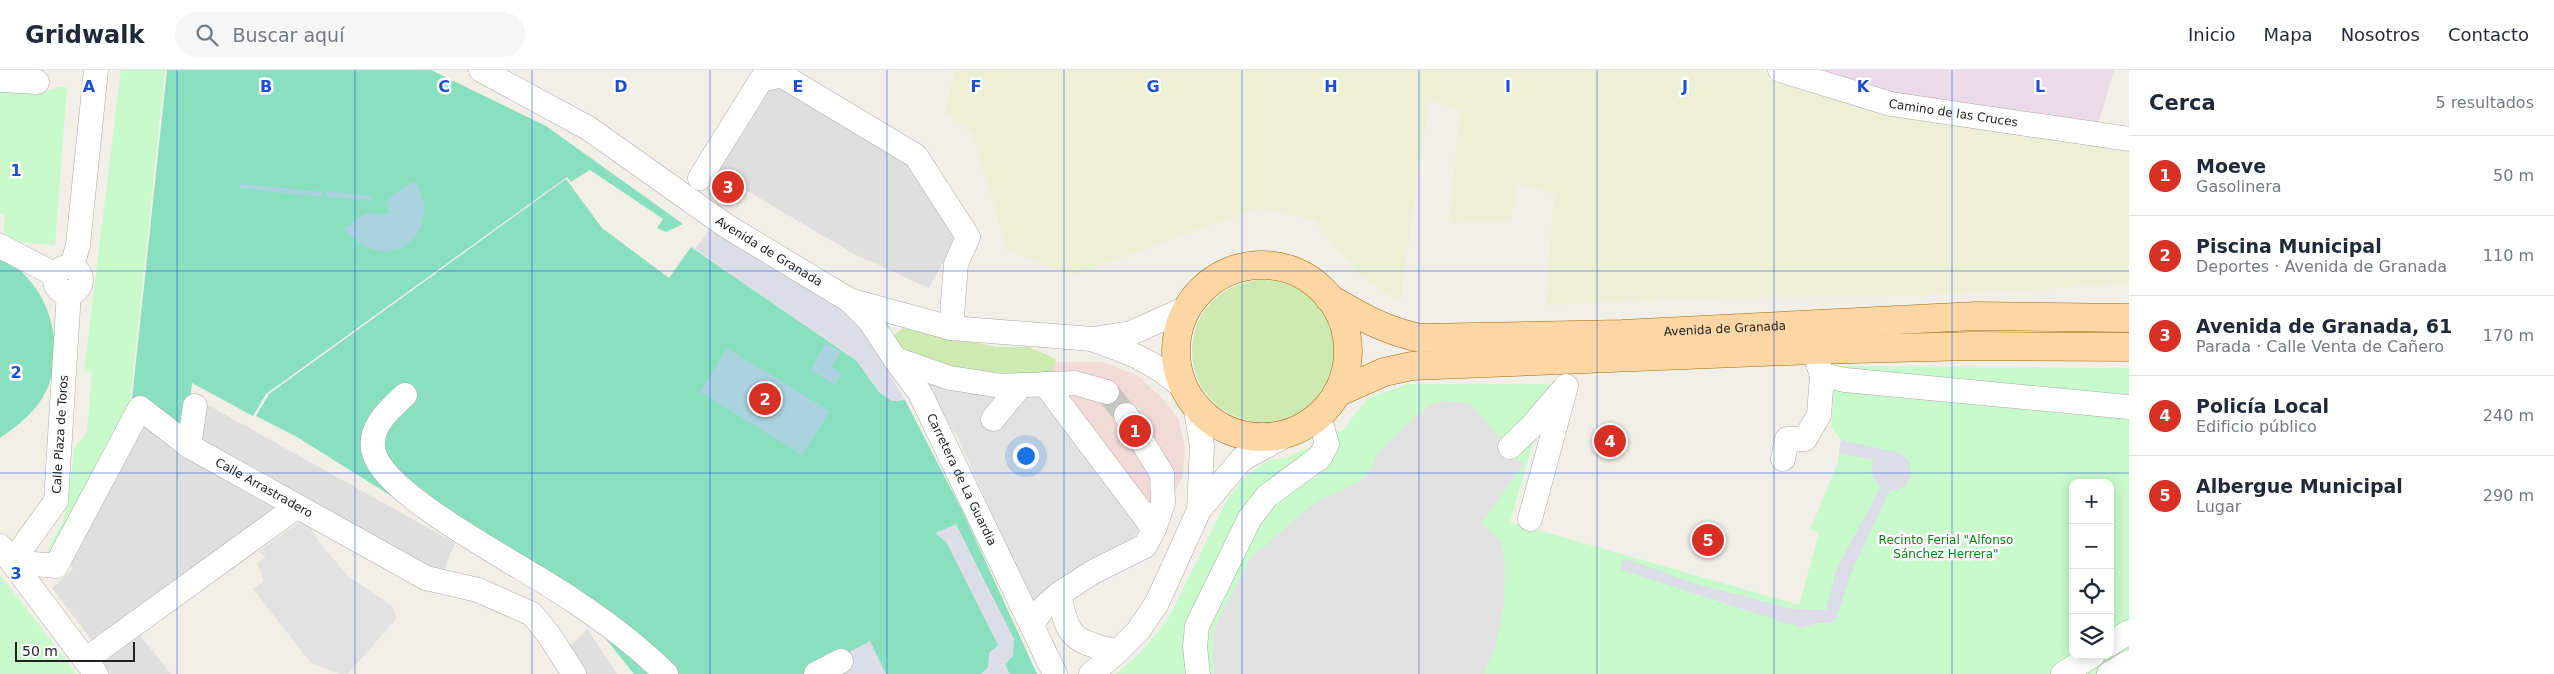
<!DOCTYPE html>
<html lang="es">
<meta charset="utf-8">
<style>
:root{--surface:#fff;--page:#f6f6f7;--text:#1f2937;--muted:#747a83;--line:#e0e1e3;--accent:#d93025}
body{margin:0;font-family:"DejaVu Sans",sans-serif;background:var(--page);color:var(--text)}
.controls{position:absolute;right:15px;bottom:15px;display:grid;overflow:hidden;border-radius:10px;box-shadow:0 2px 12px #0003}
.controls button{width:45px;height:45px;display:grid;place-items:center;padding:0;border:0;border-bottom:1px solid var(--line);background:var(--surface);color:var(--text);font:25px sans-serif}
.scale{position:absolute;left:15px;bottom:12px;width:120px;box-sizing:border-box;padding-left:5px;border:2px solid #222;border-top:0;font-size:14px;line-height:18px;white-space:nowrap;color:#222;-webkit-text-stroke:4px #fff;paint-order:stroke}
.you{position:absolute;left:1025px;top:385px;width:18px;height:18px;margin:-12px;border:4px solid #fff;border-radius:50%;background:#1a73e8;box-shadow:0 0 0 8px #1a73e833}
.badge{display:grid;place-items:center;width:32px;height:32px;border-radius:50%;background:var(--accent);color:#fff;font-size:16px;font-weight:700}
.pin{position:absolute;translate:-50% -50%;border:2px solid #fff;box-shadow:0 1px 5px #0006}
.list{margin:0;padding:0;list-style:none}
h2{display:flex;justify-content:space-between;align-items:center;height:65px;margin:0;padding:0 20px;font-size:21px}
h2 small{font-size:16px;font-weight:400;color:var(--muted)}
.list li{display:grid;grid-template-columns:32px 1fr auto;gap:15px;align-items:center;box-sizing:border-box;height:80px;padding:0 20px;border-top:1px solid var(--line)}
.list b{display:block;font-size:19px;white-space:nowrap}
.list p{margin:0;font-size:16px;white-space:nowrap;color:var(--muted)}
.list em{font-size:16px;font-style:normal;color:var(--muted)}
.icon{flex:none;width:28px;height:28px;fill:none;stroke:currentColor;stroke-width:2;stroke-linecap:round;stroke-linejoin:round}
.map{position:relative;flex:none;width:2129px;height:604px;overflow:hidden}
header{display:flex;align-items:center;gap:30px;box-sizing:border-box;height:70px;padding:0 25px;background:var(--surface);border-bottom:1px solid var(--line)}
header strong{font-size:24px}
nav{display:flex;gap:28px;margin-inline-start:auto;font-size:18px}
.search{width:350px;height:45px;background:var(--page);display:flex;align-items:center;gap:12px;box-sizing:border-box;padding:0 18px;border-radius:28px;color:var(--muted);font-size:19px}
main{display:flex}
aside{flex:1;background:var(--surface)}
.map>svg:first-child{display:block}
.residential{fill:#e0dfdf}
.commercial{fill:#f2dad9}
.industrial{fill:#ebdbe8}
.farmland{fill:#eef0d5}
.grass{fill:#cdebb0}
.park{fill:#c8facc;fill-rule:evenodd}
.pitch{fill:#88e0be}
.parking{fill:#e2e2e2}
.plaza{fill:#dddde8}
.water{fill:#aad3df}
.lines{fill:none;stroke-linecap:round;stroke-linejoin:round}
.minor-tunnel{stroke:#c8c6c1;stroke-width:24;stroke-dasharray:24 12;stroke-linecap:butt}
.minor-casing{stroke:#a9a9a9;stroke-width:25}
.major-casing{stroke:#a06b00;stroke-width:29}
.minor{stroke:#fff;stroke-width:24}
.major{stroke:#fcd6a4;stroke-width:28}
.grid{fill:none;stroke:#1d4ed8;stroke-width:1;stroke-opacity:0.55}
.labels{text-anchor:middle;stroke-width:5;stroke-linejoin:round;paint-order:stroke}
.street-label{font-size:12px;fill:#222;stroke:#fff}
.park-label{font-size:12px;fill:#0c8416;stroke:#fff}
.grid-label{font-size:16px;text-anchor:middle;font-weight:bold;fill:#1d4ed8;stroke:#fff;stroke-width:5;stroke-linejoin:round;paint-order:stroke}
</style>
<header>
<strong>Gridwalk</strong>
<div class="search"><svg class="icon" aria-label="search" viewBox="0 0 24 24"><circle cx="10" cy="10" r="6"/><path d="M15 15l6 6"/></svg>Buscar aquí</div>
<nav><a>Inicio</a><a>Mapa</a><a>Nosotros</a><a>Contacto</a></nav>
</header>
<main>
<div class="map">
<svg width="2129" height="604" viewBox="0 0 2129 604">
<rect width="100%" height="100%" fill="#f2efe9"/>
<path class="residential" d="M777 14 911 93 958 165 929 218 856 185 715 102 767 16Z
M201 331 455 473 442 504 195 372Z
M141 351 186 386 276 439 139 536 144 542 97 577 52 518 73 499 67 492Z
M135 559 171 604H110L97 588Z
M587 559 617 604H583L568 579Z"/>
<path class="commercial" d="M1052 292H1102L1137 305 1163 329 1179 350 1185 377 1183 406 1159 452 1055 320Z"/>
<path class="industrial" d="M1817 0H2114L2098 54 1893 30Z"/>
<path class="farmland" d="M955 0H1757L1890 41 2129 76V214L1916 226 1724 227 1546 235 1554 124 1517 114 1510 152 1449 153 1460 41 1429 30 1400 232 1359 204 1314 150 1258 138 1073 205 1007 180 973 65 945 41Z"/>
<path class="grass" d="M1192 281a71 71 0 1 1 142 0a71 71 0 1 1-142 0Z
M903 258 997 277H1029L1056 289 1053 304C1024 304 916 302 898 282 895 278 893 271 892 267Z"/>
<path class="park" d="M121 0H165L130 332 50 488 47 486V481L62 453 68 433 74 379 87 362 92 302 84 301Z
M0 16 52 20 57 17H67L55 175 3 171 5 145 0 144Z
M1836 296 2129 298V604H1116L1139 584 1167 551 1228 428 1246 406 1268 390 1287 388 1343 360 1367 329 1407 314H1550L1510 452 1799 535 1819 463 1810 460 1838 392 1841 370 1831 357ZM2073 413H2110V585H2073Z
M0 505 77 604H0Z"/>
<path class="pitch" d="M167 0H431L546 56 683 154 666 162 657 158 663 149 590 100 571 112 567 107 266 324 253 346 192 313 186 365 156 340 132 329Z
M566 109 602 158 669 208 691 177 857 291 879 322 892 331 905 330 963 442 1037 604H634L602 564 412 439 297 367 256 346 269 324Z
M0 188C47 209 67 272 47 319 38 340 18 356 0 368Z"/>
<path class="parking" d="M919 307 1042 322 1141 458 1124 477 1030 532 959 369Z
M1441 331 1470 333 1523 395 1481 454 1501 470 1505 494 1504 534 1495 578 1483 604H1214L1212 567 1220 546 1250 489 1305 440 1318 431 1358 412 1366 406 1372 398 1376 386 1388 372 1429 335Z
M305 448 320 473 347 505 392 536 397 548 348 604H339L310 592 253 519 264 511 257 493 266 487 258 482Z"/>
<path class="plaza" d="M712 157 844 238 859 250 905 330 892 331 879 322 857 291 695 179Z
M1841 370 1900 383 1909 391 1911 402 1909 410 1904 417 1889 422 1850 505 1836 550 1829 553H1816L1801 558 1620 499 1623 488 1700 515 1792 539 1826 540 1836 500 1880 418 1871 404 1873 390 1839 383Z
M956 454 1014 569 1013 586 1005 594 1010 604H981L988 597 989 583 998 575 946 472 935 463Z
M870 571 886 604H846L840 587Z"/>
<path class="water" d="M414 111C437 138 418 187 379 181 365 179 353 168 343 159L366 143 389 144 387 129Z
M240 114 323 122 322 127 239 118Z
M326 121 373 126 372 130 326 127Z
M826 273 840 282 831 297 842 304 835 315 810 300Z
M727 278 830 341 802 385 700 322Z"/>
<g class="lines">
<path class="minor-tunnel" d="M1107 322 1126 345"/>
<g class="minor-casing">
<g id="minor">
<path id="s1" d="M481 0 588 58 725 155 849 230 951 258 1093 269 1131 263 1187 238"/>
<path id="s2" d="M1780 0 1891 34 2129 69"/>
<path d="M0 10 37 12"/>
<path d="M700 108 761 10 781 5 916 86 968 167 956 194 951 258"/>
<path d="M0 176 56 205"/>
<path d="M72 197 78 175 96 0"/>
<circle cx="68" cy="210" r="13"/>
<path id="s3" d="M850 231 870 251 895 289 920 323 1055 604"/>
<path d="M1094 270C1131 283 1153 291 1184 318"/>
<path d="M1813 280 1822 305 1845 310 2129 337"/>
<path d="M895 289 950 308 1002 316 1075 313 1107 322"/>
<path d="M405 325C387 341 364 362 376 388 395 432 530 500 574 531 607 553 638 576 666 604"/>
<path d="M1195 335 1202 375 1199 440"/>
<path d="M1126 345 1162 404 1163 433 1154 459"/>
<path d="M993 349 1021 315"/>
<path d="M189 376 195 336"/>
<path d="M1510 377 1530 358 1561 322"/>
<path d="M1783 389 1787 369H1805L1819 345 1822 305"/>
<path d="M1530 449 1566 316"/>
<path d="M0 476 96 604"/>
<path id="s4" d="M12 492 56 496 140 338 189 376 426 508 478 520 532 544 549 565 574 604"/>
<path id="s5" d="M12 492 56 431 69 222"/>
<path d="M1059 524C1068 571 1074 570 1117 582"/>
<path d="M1032 555 1043 538 1059 524 1093 502 1145 476 1154 459 1045 314"/>
<path d="M2110 574 2129 562"/>
<path d="M85 590 296 437"/>
<path d="M816 604 841 591"/>
<path d="M1091 604 1117 582 1138 561 1157 533 1199 440 1242 389 1288 364"/>
<path d="M1198 604 1195 577 1197 556 1250 448 1267 426 1320 387 1327 374 1323 360 1316 349"/>
<path d="M2063 604 2093 585"/>
<path d="M2109 604 2129 592"/>
</g>
</g>
<g class="major-casing">
<g id="major">
<circle cx="1262" cy="281" r="86"/>
<path id="s6" d="M1329 228C1359 246 1386 261 1420 268L1622 264 1976 246 2129 248"/>
<path d="M1337 323 1384 302 1412 296 1813 280 1973 276 2129 277"/>
</g>
</g>
<use href="#minor" class="minor"/>
<use href="#major" class="major"/>
</g>
<path class="grid" d="M177 0V604M355 0V604M532 0V604M710 0V604M887 0V604M1064 0V604M1242 0V604M1419 0V604M1597 0V604M1774 0V604M1952 0V604M0 201H2129M0 403H2129"/>
<g class="labels">
<g class="street-label">
<text dy="4" stroke="none"><textPath href="#s2" startOffset="179">Camino de las Cruces</textPath></text>
<text dy="4" stroke="none"><textPath href="#s1" startOffset="341">Avenida de Granada</textPath></text>
<text dy="4" stroke="none"><textPath href="#s6" startOffset="405">Avenida de Granada</textPath></text>
<text dy="4" stroke="none"><textPath href="#s5" startOffset="142">Calle Plaza de Toros</textPath></text>
<text dy="4" stroke="none"><textPath href="#s3" startOffset="212">Carretera de La Guardia</textPath></text>
<text dy="4" stroke="none"><textPath href="#s4" startOffset="371">Calle Arrastradero</textPath></text>
</g>
<g class="park-label">
<text x="1946" y="474">Recinto Ferial "Alfonso<tspan x="1946" dy="14">Sánchez Herrera"</tspan></text>
</g>
</g>
<g class="grid-label">
<text x="89" y="22">A</text>
<text x="266" y="22">B</text>
<text x="444" y="22">C</text>
<text x="621" y="22">D</text>
<text x="798" y="22">E</text>
<text x="976" y="22">F</text>
<text x="1153" y="22">G</text>
<text x="1331" y="22">H</text>
<text x="1508" y="22">I</text>
<text x="1685" y="22">J</text>
<text x="1863" y="22">K</text>
<text x="2040" y="22">L</text>
<text x="16" y="106">1</text>
<text x="16" y="308">2</text>
<text x="16" y="509">3</text>
</g>
</svg>
<div class="controls">
<button>+</button>
<button>−</button>
<button><svg class="icon" aria-label="locate" viewBox="0 0 24 24"><circle cx="12" cy="12" r="6"/><path d="M12 2v4M12 18v4M2 12h4M18 12h4"/></svg></button>
<button><svg class="icon" aria-label="layers" viewBox="0 0 24 24"><path d="M12 4l9 5-9 5-9-5zM3 14l9 5 9-5"/></svg></button>
</div>
<div class="scale">50 m</div>
<div class="you"></div>
<div class="pin badge" style="left:1135px;top:361px">1</div>
<div class="pin badge" style="left:765px;top:329px">2</div>
<div class="pin badge" style="left:728px;top:117px">3</div>
<div class="pin badge" style="left:1610px;top:371px">4</div>
<div class="pin badge" style="left:1708px;top:470px">5</div>
</div>
<aside>
<h2>Cerca<small>5 resultados</small></h2>
<ul class="list">
<li><span class="badge">1</span><div><b>Moeve</b><p>Gasolinera</p></div><em>50 m</em></li>
<li><span class="badge">2</span><div><b>Piscina Municipal</b><p>Deportes · Avenida de Granada</p></div><em>110 m</em></li>
<li><span class="badge">3</span><div><b>Avenida de Granada, 61</b><p>Parada · Calle Venta de Cañero</p></div><em>170 m</em></li>
<li><span class="badge">4</span><div><b>Policía Local</b><p>Edificio público</p></div><em>240 m</em></li>
<li><span class="badge">5</span><div><b>Albergue Municipal</b><p>Lugar</p></div><em>290 m</em></li>
</ul>
</aside>
</main>
